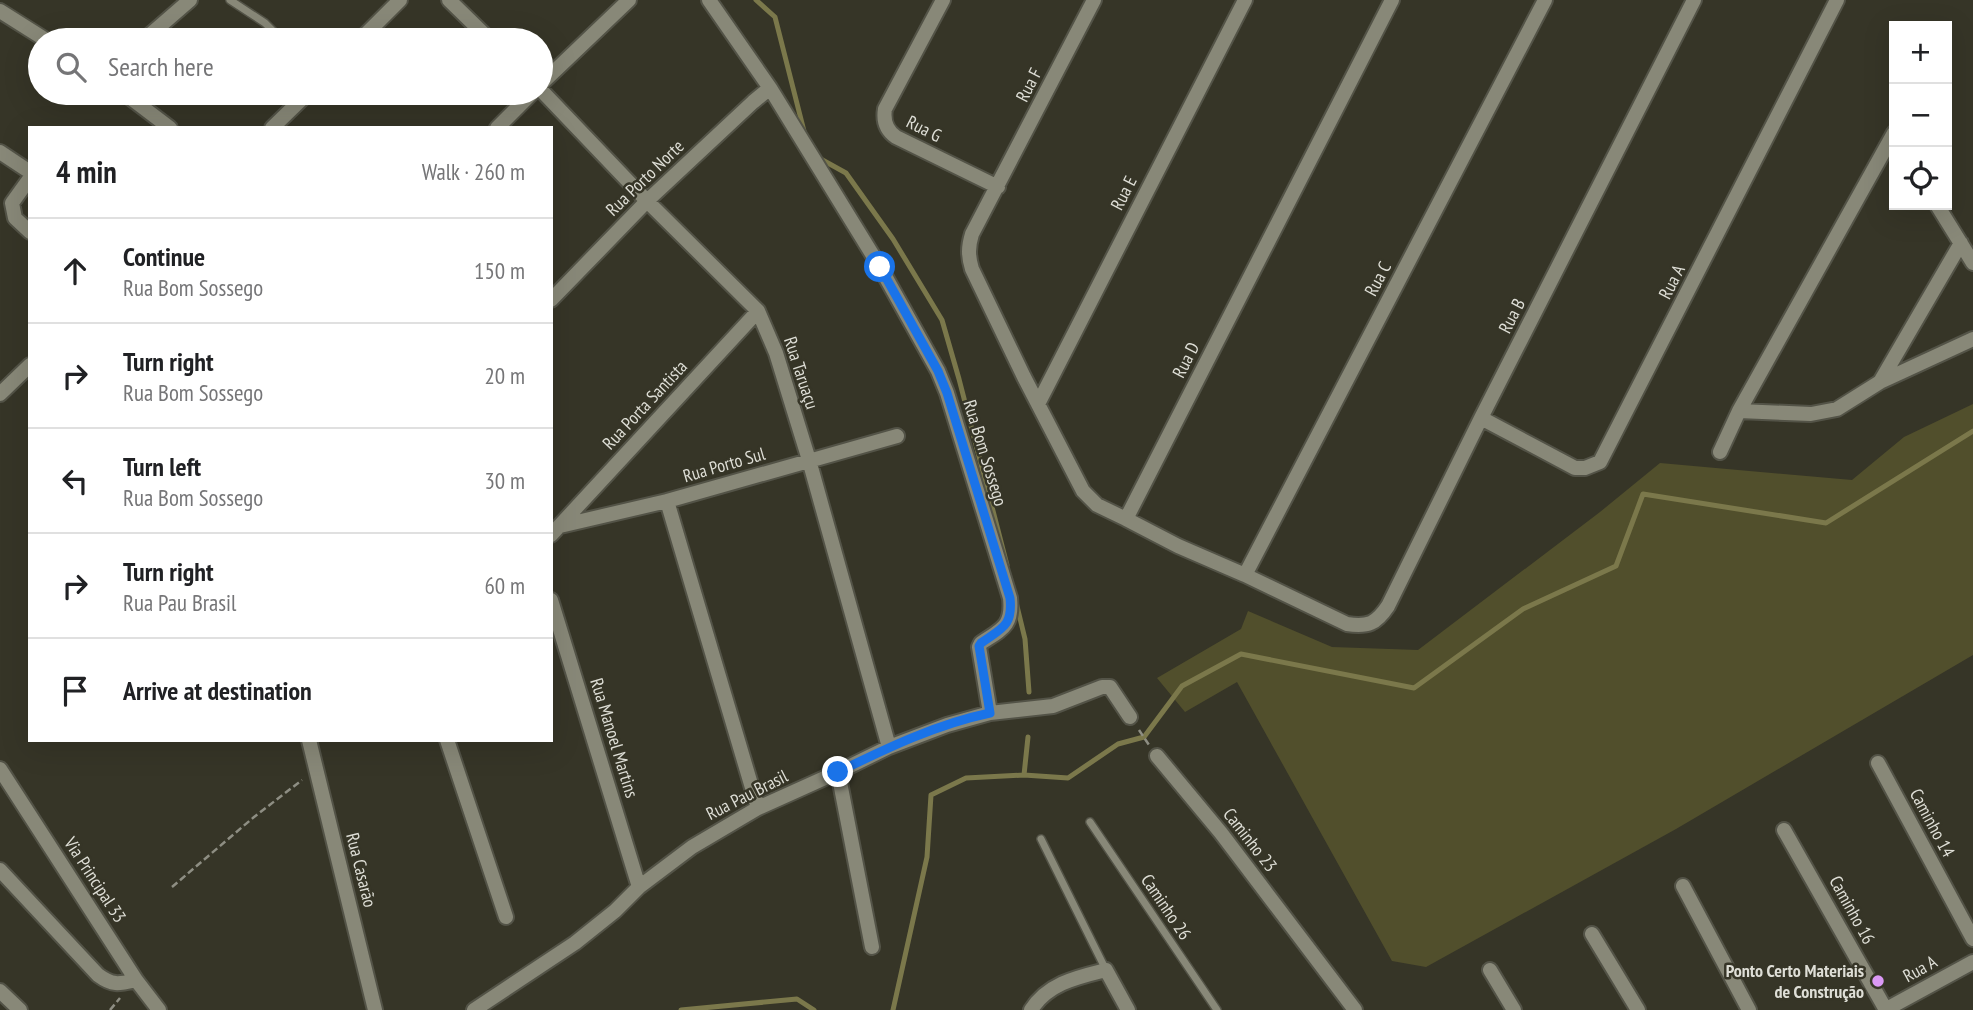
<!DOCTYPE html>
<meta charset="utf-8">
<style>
:root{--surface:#fff;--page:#f2f2f2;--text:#202124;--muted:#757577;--line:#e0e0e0}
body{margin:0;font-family:"PT Sans Narrow",sans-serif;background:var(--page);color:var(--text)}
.controls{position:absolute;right:21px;top:21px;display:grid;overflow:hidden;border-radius:0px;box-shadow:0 7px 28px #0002}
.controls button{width:63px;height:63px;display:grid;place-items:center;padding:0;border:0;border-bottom:2px solid var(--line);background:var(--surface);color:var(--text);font:35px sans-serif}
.stop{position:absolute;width:21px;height:21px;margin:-16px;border:5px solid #1a73e8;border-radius:50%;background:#fff}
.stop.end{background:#1a73e8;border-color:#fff;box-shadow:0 2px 7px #0008}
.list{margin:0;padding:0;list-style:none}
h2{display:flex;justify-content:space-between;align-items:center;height:91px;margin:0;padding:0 28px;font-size:30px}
h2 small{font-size:23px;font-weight:400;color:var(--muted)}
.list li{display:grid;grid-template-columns:46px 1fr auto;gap:21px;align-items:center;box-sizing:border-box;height:105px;padding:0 28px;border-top:2px solid var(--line)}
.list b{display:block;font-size:26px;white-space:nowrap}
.list p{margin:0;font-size:23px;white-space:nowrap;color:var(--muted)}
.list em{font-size:23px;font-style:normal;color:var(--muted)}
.icon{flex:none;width:38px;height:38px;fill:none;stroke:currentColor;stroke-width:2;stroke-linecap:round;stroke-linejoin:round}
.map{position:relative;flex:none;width:1973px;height:1010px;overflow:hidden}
.search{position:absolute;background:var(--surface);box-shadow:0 7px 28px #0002;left:28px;top:28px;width:525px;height:77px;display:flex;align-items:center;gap:18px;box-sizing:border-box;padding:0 24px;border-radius:38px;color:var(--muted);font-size:26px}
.panel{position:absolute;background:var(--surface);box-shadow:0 7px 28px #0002;left:28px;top:126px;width:525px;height:616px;border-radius:0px}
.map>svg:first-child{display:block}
.green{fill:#514f2c}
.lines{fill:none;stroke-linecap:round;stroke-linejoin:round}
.stream{stroke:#7b784b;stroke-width:5}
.lane-casing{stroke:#535347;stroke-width:10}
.street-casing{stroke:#535347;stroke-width:18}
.path{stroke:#8e8e83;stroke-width:2.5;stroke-dasharray:7 3.5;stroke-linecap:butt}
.lane{stroke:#888878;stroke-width:7}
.street{stroke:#888878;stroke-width:14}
.route{stroke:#1a73e8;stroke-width:9}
.poi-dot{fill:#db99f5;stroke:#363527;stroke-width:2.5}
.labels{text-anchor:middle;stroke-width:5;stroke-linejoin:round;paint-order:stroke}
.street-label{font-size:18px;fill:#deded6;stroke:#363527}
.poi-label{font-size:18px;font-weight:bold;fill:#deded6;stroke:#363527;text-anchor:end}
</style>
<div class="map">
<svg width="1973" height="1010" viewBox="0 0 1973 1010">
<rect width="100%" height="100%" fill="#363527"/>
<path class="green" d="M1973 404V655L1676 829 1426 967 1392 961 1237 682 1185 712 1157 678 1241 629 1248 611 1332 647 1418 650 1600 512 1660 463 1852 480 1904 437Z"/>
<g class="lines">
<path class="stream" d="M756 0 775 17 805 135
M817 157 846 173 893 239 942 320 959 379 1007 565
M1016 602 1025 639 1029 692
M1024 775 1028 737
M681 1010 797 999 814 1010
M893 1010 927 857 931 795 966 778 1024 775 1068 778 1118 744 1144 737 1182 686 1241 654 1414 688 1523 609 1616 566 1643 494 1826 523 1973 431"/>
<g class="lane-casing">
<path id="lane" d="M230 0 265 23 282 40
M1090 822 1217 1010
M1041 839 1106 970"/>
</g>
<g class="street-casing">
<path id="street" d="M449 0 490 40
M709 0 770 88 880 267 938 371 947 393 1010 598C1013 626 1002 629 981 643L979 647 990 713
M943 0 885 109C883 121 886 130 896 137L998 187
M1094 0 972 234C968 247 968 256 972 269L1024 377 1083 491 1097 505 1126 519
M1392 0 1126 519 1178 546 1245 575 1347 624C1368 627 1376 624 1388 606L1481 418 1694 0
M0 11 46 40
M144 40 190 0
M360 40 400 0
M541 84 629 0
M541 90 647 201 758 311 776 353 809 460 889 747
M124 93 170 128
M272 128 308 93
M497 128 532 93
M0 152 30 172
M30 178 12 203 15 218 30 232
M1937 205 1973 263
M551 300 647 201 753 102 770 88
M1880 382 1961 243
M0 394 30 365
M1038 404 1245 0
M1739 411 1811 414 1837 409 1880 382 1973 339
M1481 418 1575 468H1585L1600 462 1837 0
M1720 452 1739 411 1894 133
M667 501 758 808
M560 526 667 501 897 436
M551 535 758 311
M1245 575 1545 0
M551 600 639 887
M309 740 375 1010
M447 740 506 917
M1157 756 1221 833 1355 1010
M1878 763 1973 939
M0 769 136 980 159 1010
M838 772 872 947
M1784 830 1886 1010
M0 870 98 975C113 986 119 984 136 980
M1683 886 1749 1010
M1592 934 1638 1010
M1490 970 1514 1010
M0 991 20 1010
M474 1010 575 943 615 911 639 887 692 847 758 808 838 772 889 747 947 725 990 713 1053 706 1102 687H1110L1130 717
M1031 1010C1048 983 1078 977 1106 970L1128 1010
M1885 1010 1973 962"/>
</g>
<path class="path" d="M1139 730 1149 745
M172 887 254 817 302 780
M110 1010 120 998"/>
<use href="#lane" class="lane"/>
<use href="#street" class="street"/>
</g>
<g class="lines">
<path class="route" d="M838 772C887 748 937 724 990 713L979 646 981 643C1002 628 1013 626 1010 598L947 393 938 371 880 267"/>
</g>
<circle class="poi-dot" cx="1878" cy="981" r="7"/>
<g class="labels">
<g class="street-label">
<text transform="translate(1029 85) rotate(-63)" y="6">Rua F</text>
<text transform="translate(924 129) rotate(27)" y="6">Rua G</text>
<text transform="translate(645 178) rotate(-44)" y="6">Rua Porto Norte</text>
<text transform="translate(1124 193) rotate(-63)" y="6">Rua E</text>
<text transform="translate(1378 279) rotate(-62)" y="6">Rua C</text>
<text transform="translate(1672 282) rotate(-63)" y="6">Rua A</text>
<text transform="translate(1512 316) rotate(-63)" y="6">Rua B</text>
<text transform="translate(1186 360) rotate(-63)" y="6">Rua D</text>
<text transform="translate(801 373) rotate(72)" y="6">Rua Taruaçu</text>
<text transform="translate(645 405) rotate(-47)" y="6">Rua Porta Santista</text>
<text transform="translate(985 453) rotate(73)" y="6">Rua Bom Sossego</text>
<text transform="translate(724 465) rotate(-16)" y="6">Rua Porto Sul</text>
<text transform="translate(614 738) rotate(73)" y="6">Rua Manoel Martins</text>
<text transform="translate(747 795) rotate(-27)" y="6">Rua Pau Brasil</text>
<text transform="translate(1932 823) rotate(62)" y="6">Caminho 14</text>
<text transform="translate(1250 840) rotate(52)" y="6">Caminho 23</text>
<text transform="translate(361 870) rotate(76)" y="6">Rua Casarão</text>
<text transform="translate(95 880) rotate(57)" y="6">Via Principal 33</text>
<text transform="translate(1166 907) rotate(56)" y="6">Caminho 26</text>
<text transform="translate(1852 910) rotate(61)" y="6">Caminho 16</text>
<text transform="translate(1920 969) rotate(-29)" y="6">Rua A</text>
</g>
<g class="poi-label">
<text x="1864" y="977">Ponto Certo Materiais<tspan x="1864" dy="21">de Construção</tspan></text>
</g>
</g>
</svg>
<div class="controls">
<button>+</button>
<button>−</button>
<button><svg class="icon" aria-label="locate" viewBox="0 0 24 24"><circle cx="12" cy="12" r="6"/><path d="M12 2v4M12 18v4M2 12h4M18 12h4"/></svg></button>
</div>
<div class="stop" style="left:880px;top:267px"></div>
<div class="stop end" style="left:838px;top:772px"></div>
<div class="search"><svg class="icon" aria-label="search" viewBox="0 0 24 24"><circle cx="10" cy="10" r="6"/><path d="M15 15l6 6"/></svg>Search here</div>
<section class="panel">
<h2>4 min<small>Walk · 260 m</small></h2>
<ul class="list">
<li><svg class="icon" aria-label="ahead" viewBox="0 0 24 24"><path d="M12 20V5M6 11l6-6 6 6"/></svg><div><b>Continue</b><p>Rua Bom Sossego</p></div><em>150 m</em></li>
<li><svg class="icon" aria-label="right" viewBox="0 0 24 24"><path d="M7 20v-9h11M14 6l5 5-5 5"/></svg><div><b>Turn right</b><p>Rua Bom Sossego</p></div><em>20 m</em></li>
<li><svg class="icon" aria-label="left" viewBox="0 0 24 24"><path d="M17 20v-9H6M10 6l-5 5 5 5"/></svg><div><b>Turn left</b><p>Rua Bom Sossego</p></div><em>30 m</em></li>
<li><svg class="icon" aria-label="right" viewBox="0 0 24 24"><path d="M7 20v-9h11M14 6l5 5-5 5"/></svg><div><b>Turn right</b><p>Rua Pau Brasil</p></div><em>60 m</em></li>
<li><svg class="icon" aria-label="arrive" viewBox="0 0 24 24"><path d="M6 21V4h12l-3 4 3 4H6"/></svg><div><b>Arrive at destination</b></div></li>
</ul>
</section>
</div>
